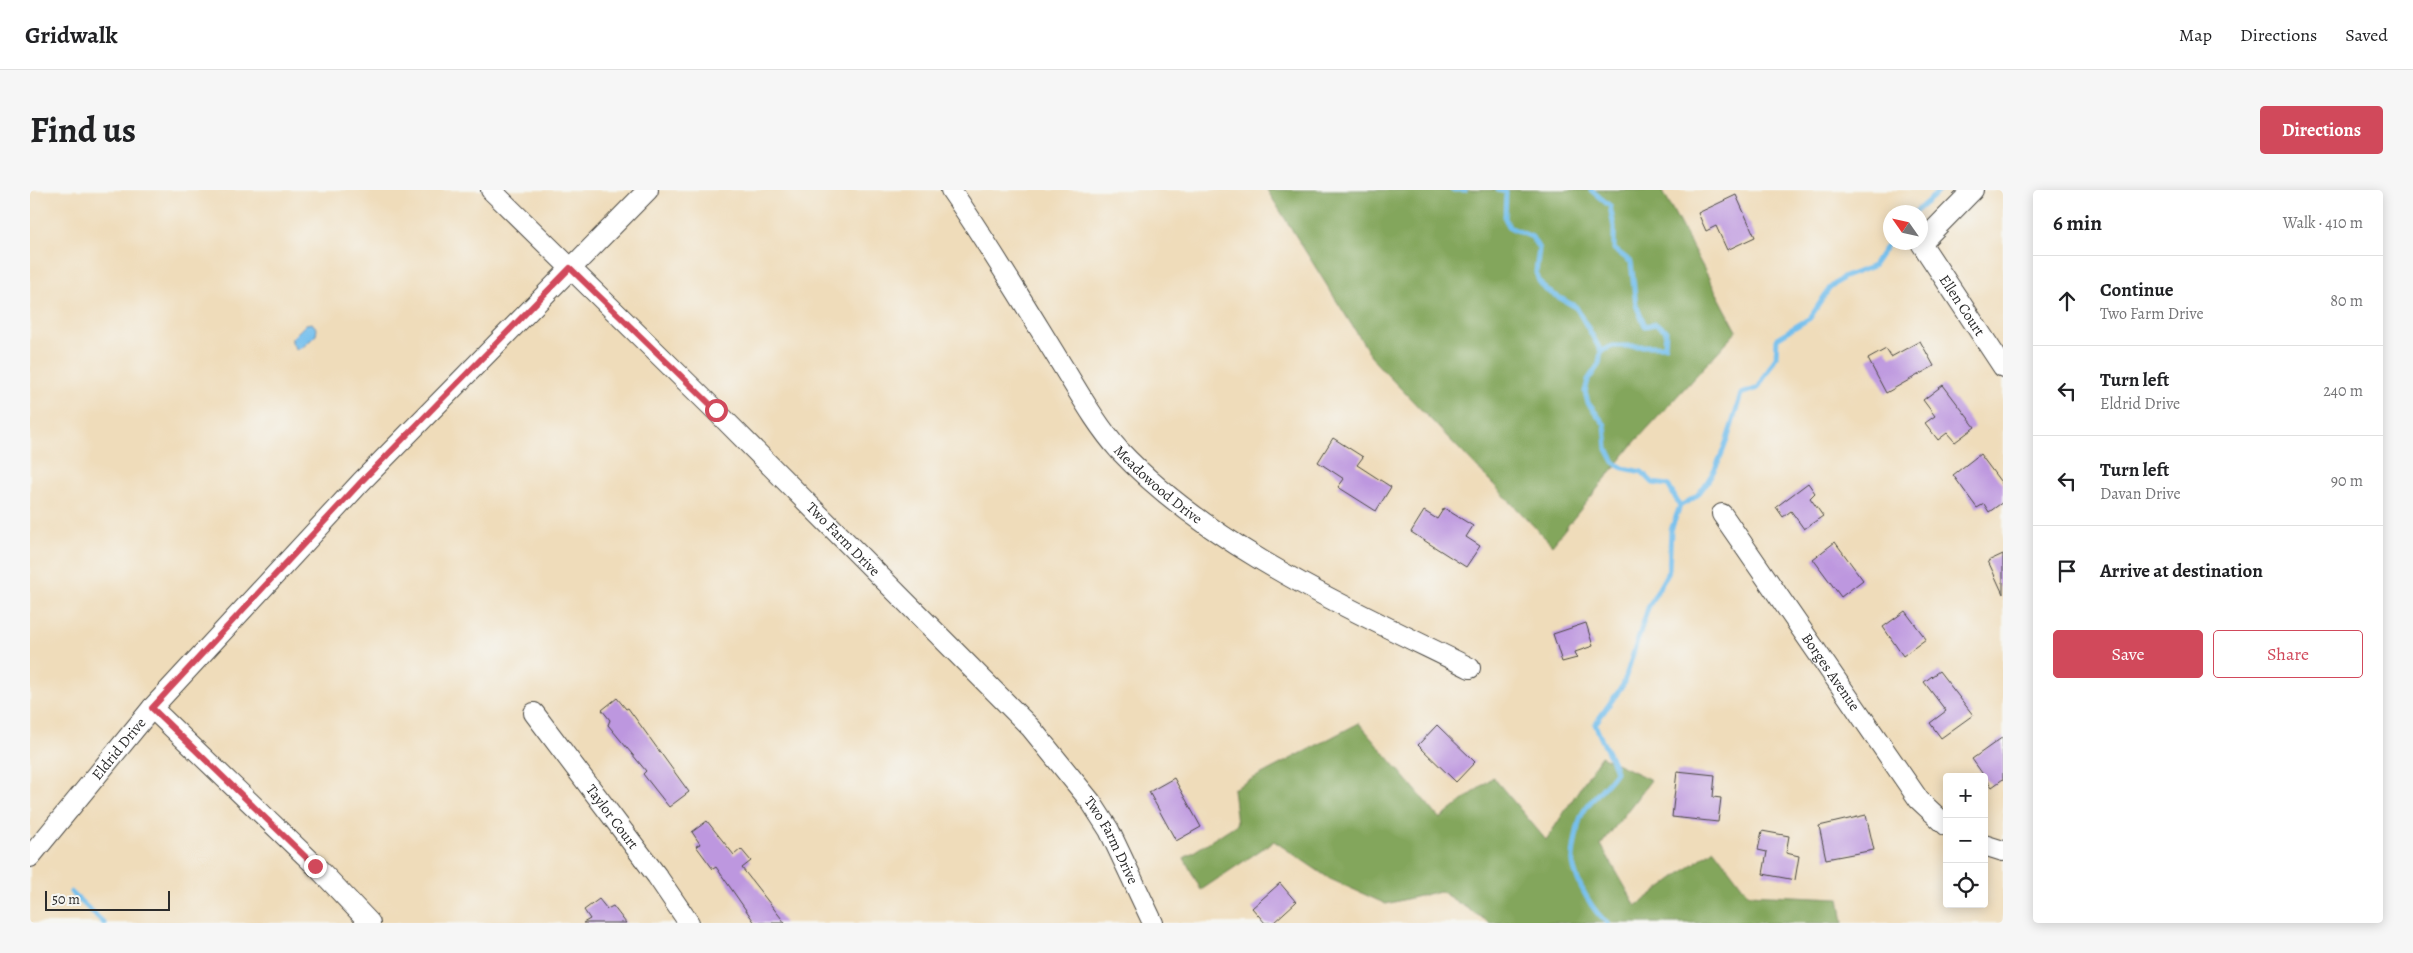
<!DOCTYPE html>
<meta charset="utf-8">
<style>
:root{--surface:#fff;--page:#f6f6f6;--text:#202124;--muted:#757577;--line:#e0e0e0;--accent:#d1495b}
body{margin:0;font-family:Alegreya,serif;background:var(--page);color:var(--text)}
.controls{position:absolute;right:15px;bottom:15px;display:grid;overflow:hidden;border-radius:5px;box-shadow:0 2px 12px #0003}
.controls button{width:45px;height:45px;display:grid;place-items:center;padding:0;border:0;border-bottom:1px solid var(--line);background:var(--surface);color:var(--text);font:25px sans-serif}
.compass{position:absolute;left:1853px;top:15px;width:45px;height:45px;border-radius:50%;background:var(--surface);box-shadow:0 2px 12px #0003;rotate:304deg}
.scale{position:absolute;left:15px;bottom:12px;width:125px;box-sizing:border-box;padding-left:5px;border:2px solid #2b2b2b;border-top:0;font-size:14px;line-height:18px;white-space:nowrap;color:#2b2b2b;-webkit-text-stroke:4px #f6f6f2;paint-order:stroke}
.stop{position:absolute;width:15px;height:15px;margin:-11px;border:4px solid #d1495b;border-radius:50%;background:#fff}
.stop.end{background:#d1495b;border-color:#fff;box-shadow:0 1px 5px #0008}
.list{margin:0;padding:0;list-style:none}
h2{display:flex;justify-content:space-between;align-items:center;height:65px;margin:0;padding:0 20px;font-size:21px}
h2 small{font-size:16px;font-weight:400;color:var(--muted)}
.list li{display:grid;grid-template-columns:32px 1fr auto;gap:15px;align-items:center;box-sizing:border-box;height:90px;padding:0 20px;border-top:1px solid var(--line)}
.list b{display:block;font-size:19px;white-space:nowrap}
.list p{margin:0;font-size:16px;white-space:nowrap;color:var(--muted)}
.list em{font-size:16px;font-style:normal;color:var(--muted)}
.actions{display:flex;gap:10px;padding:15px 20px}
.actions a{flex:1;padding:11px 0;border:1px solid var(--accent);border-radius:5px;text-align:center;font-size:18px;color:var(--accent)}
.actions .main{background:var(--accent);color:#fff}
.icon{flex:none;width:28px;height:28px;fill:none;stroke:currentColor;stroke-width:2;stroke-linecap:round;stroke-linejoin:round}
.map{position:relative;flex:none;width:1973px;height:733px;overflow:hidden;border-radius:5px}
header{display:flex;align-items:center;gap:30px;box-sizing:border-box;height:70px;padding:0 25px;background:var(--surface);border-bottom:1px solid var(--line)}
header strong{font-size:24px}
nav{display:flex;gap:28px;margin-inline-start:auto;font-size:18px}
.intro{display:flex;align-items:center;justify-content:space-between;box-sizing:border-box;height:120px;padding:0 30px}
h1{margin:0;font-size:35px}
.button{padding:12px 22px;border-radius:5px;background:var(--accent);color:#fff;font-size:18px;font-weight:700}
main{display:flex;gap:30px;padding:0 30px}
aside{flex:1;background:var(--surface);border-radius:5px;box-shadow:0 2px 12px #0003}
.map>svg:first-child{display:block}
.forest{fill:#83a65b;stroke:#576843}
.water{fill:#74bfed;stroke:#50758c}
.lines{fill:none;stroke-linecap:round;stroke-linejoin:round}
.stream{stroke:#74bfed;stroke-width:5}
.building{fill:#bd97df}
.street-casing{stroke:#484640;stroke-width:22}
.street{stroke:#fff;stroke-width:20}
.route{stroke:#d1495b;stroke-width:6}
.labels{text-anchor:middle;stroke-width:4;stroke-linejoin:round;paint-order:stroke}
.street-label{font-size:15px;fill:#2b2b2b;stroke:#f6f6f2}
</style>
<header>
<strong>Gridwalk</strong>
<nav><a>Map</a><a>Directions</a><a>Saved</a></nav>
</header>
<div class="intro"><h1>Find us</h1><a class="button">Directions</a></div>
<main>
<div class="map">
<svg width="1973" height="733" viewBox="0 0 1973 733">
<rect width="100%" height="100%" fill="#f6f6f2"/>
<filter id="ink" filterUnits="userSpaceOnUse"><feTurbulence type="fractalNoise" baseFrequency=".02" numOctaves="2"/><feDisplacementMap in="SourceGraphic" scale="10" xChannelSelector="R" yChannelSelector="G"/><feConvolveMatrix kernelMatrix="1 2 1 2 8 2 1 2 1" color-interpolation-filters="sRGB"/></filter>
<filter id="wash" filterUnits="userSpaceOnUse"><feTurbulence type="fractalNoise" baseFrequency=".0096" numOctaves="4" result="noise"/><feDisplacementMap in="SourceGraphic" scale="20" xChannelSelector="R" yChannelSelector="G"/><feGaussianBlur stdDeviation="1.12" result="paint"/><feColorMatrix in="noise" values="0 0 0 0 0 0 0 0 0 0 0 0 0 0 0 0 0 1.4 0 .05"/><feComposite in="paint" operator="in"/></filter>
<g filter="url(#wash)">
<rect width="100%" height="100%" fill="#efdcba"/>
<path class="forest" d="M1237 0H1632L1707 141 1605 252 1522 355 1345 172Z
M1329 533 1410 629 1463 587 1516 650 1571 566 1621 590 1571 655 1606 716 1684 659 1718 704 1809 708 1813 733H1460L1410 701 1356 714 1300 689 1244 651 1171 700 1154 668 1207 634 1203 599Z"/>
<path class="water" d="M282 133 287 139 286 145 272 158 266 159 262 153V148L276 134Z"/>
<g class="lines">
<path class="stream" d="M1422 0H1435
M1468 0 1476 2 1475 28 1479 37 1502 47 1509 59 1506 82 1509 91 1516 100 1546 117 1571 161 1569 174 1558 190 1555 202 1558 213 1575 235 1577 259 1584 272 1593 278 1612 282 1623 293 1638 295 1650 316 1641 340 1639 380 1618 418 1593 495 1565 534C1571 551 1581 565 1586 582 1576 597 1561 608 1552 624 1548 632 1542 665 1543 673 1545 690 1564 724 1578 733
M1561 0 1580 16 1584 37V59L1601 72 1606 115 1615 136 1625 134 1636 140 1635 156H1583L1571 161
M1885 22 1911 0
M1650 316C1656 312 1665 309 1669 303 1692 276 1701 237 1711 204L1728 198 1746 167 1747 148 1780 128 1799 99 1812 88 1843 76 1860 51
M41 702 74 733"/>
</g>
<g id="blocks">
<path class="building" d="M1706 5 1725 47 1697 60 1686 36 1676 41 1668 23Z
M1890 151 1904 176 1856 203 1838 169 1856 159 1861 167Z
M1913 195 1945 237 1925 252 1917 243 1908 250 1895 233 1905 226 1893 210Z
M1303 248 1333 267 1327 275 1361 297 1346 321 1308 297 1314 289 1288 272Z
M1950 264 1973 295V312L1959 322 1954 314 1947 318 1923 285Z
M1778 293 1785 303 1780 308 1793 326 1774 339 1761 321 1753 327 1746 317Z
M1414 318 1443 336 1436 347 1450 356 1436 377 1381 342 1394 321 1407 329Z
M1805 352 1833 390 1811 407 1783 369Z
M1973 364V404L1958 371Z
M1875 421 1896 449 1873 466 1853 437Z
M1556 433 1563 456 1545 462 1547 468 1532 472 1523 444Z
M1909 481 1943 525 1911 548 1900 533 1916 521 1894 492Z
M587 508 596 519 598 518 659 602 639 617 613 584 616 581 578 535 580 530 572 520Z
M1407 535 1445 572 1426 592 1388 555Z
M1973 547V589L1962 597 1942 569Z
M1647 581 1685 585 1683 607 1691 608 1688 632 1642 627Z
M1144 588 1171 637 1146 651 1119 602Z
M1836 625 1844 660 1796 669 1789 636Z
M677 631 704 665 711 659 721 671 712 678 755 733H725L686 677 683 679 666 656 670 654 662 642Z
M1732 641 1759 646 1756 663 1769 666 1765 690 1733 684 1737 662 1728 660Z
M1250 693 1266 712 1243 733H1235L1222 718Z
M569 709 577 719 583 716 596 733H553L560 729 554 720Z"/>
</g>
</g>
<g filter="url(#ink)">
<use href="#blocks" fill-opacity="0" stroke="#484640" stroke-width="1"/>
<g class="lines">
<g class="street-casing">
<g id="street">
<path id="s1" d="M461 0 685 220 1001 538 1061 612 1079 640 1123 733"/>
<path id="s2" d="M921 0C959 55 993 112 1028 169 1047 199 1065 233 1089 260 1181 358 1321 419 1440 478"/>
<path id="s3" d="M1943 0 1891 53 1973 177"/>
<path id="s4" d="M1692 324 1889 610 1917 636"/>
<path d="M122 518 285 675 340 733"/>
<path id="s5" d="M504 523 627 686 659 733"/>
<path d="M1954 655 1973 661"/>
<path id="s6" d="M0 667 122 518 331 292 618 0"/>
</g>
</g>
<use href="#street" class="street"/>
</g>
</g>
<g class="lines" filter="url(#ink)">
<path class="route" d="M285 676 122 518 331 292 540 78 686 220"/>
</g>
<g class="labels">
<g class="street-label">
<text dy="5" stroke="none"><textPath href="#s3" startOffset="149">Ellen Court</textPath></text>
<text dy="5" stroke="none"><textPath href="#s2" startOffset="362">Meadowood Drive</textPath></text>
<text dy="5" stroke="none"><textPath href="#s1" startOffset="496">Two Farm Drive</textPath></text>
<text dy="5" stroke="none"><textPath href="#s4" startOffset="192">Borges Avenue</textPath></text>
<text dy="5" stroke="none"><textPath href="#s6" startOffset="140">Eldrid Drive</textPath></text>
<text dy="5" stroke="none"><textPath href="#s5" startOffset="130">Taylor Court</textPath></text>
<text dy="5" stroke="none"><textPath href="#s1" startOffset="901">Two Farm Drive</textPath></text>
</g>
</g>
</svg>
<div class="controls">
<button>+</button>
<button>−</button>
<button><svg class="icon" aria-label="locate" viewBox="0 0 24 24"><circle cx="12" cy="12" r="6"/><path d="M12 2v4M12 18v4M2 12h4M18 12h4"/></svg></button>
</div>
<svg class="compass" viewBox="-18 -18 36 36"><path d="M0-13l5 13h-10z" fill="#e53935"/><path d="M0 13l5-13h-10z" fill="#757577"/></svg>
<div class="scale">50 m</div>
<div class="stop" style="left:686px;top:220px"></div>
<div class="stop end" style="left:285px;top:676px"></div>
</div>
<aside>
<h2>6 min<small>Walk · 410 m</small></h2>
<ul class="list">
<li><svg class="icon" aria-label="ahead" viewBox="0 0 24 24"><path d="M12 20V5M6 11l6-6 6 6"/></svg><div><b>Continue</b><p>Two Farm Drive</p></div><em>80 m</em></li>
<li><svg class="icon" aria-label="left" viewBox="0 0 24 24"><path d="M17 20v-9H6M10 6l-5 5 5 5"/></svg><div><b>Turn left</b><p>Eldrid Drive</p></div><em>240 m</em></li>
<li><svg class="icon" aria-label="left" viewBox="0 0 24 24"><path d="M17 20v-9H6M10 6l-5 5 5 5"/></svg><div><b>Turn left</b><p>Davan Drive</p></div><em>90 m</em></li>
<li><svg class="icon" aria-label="arrive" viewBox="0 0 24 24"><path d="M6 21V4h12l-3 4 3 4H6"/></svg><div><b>Arrive at destination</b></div></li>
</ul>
<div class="actions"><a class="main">Save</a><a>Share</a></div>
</aside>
</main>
